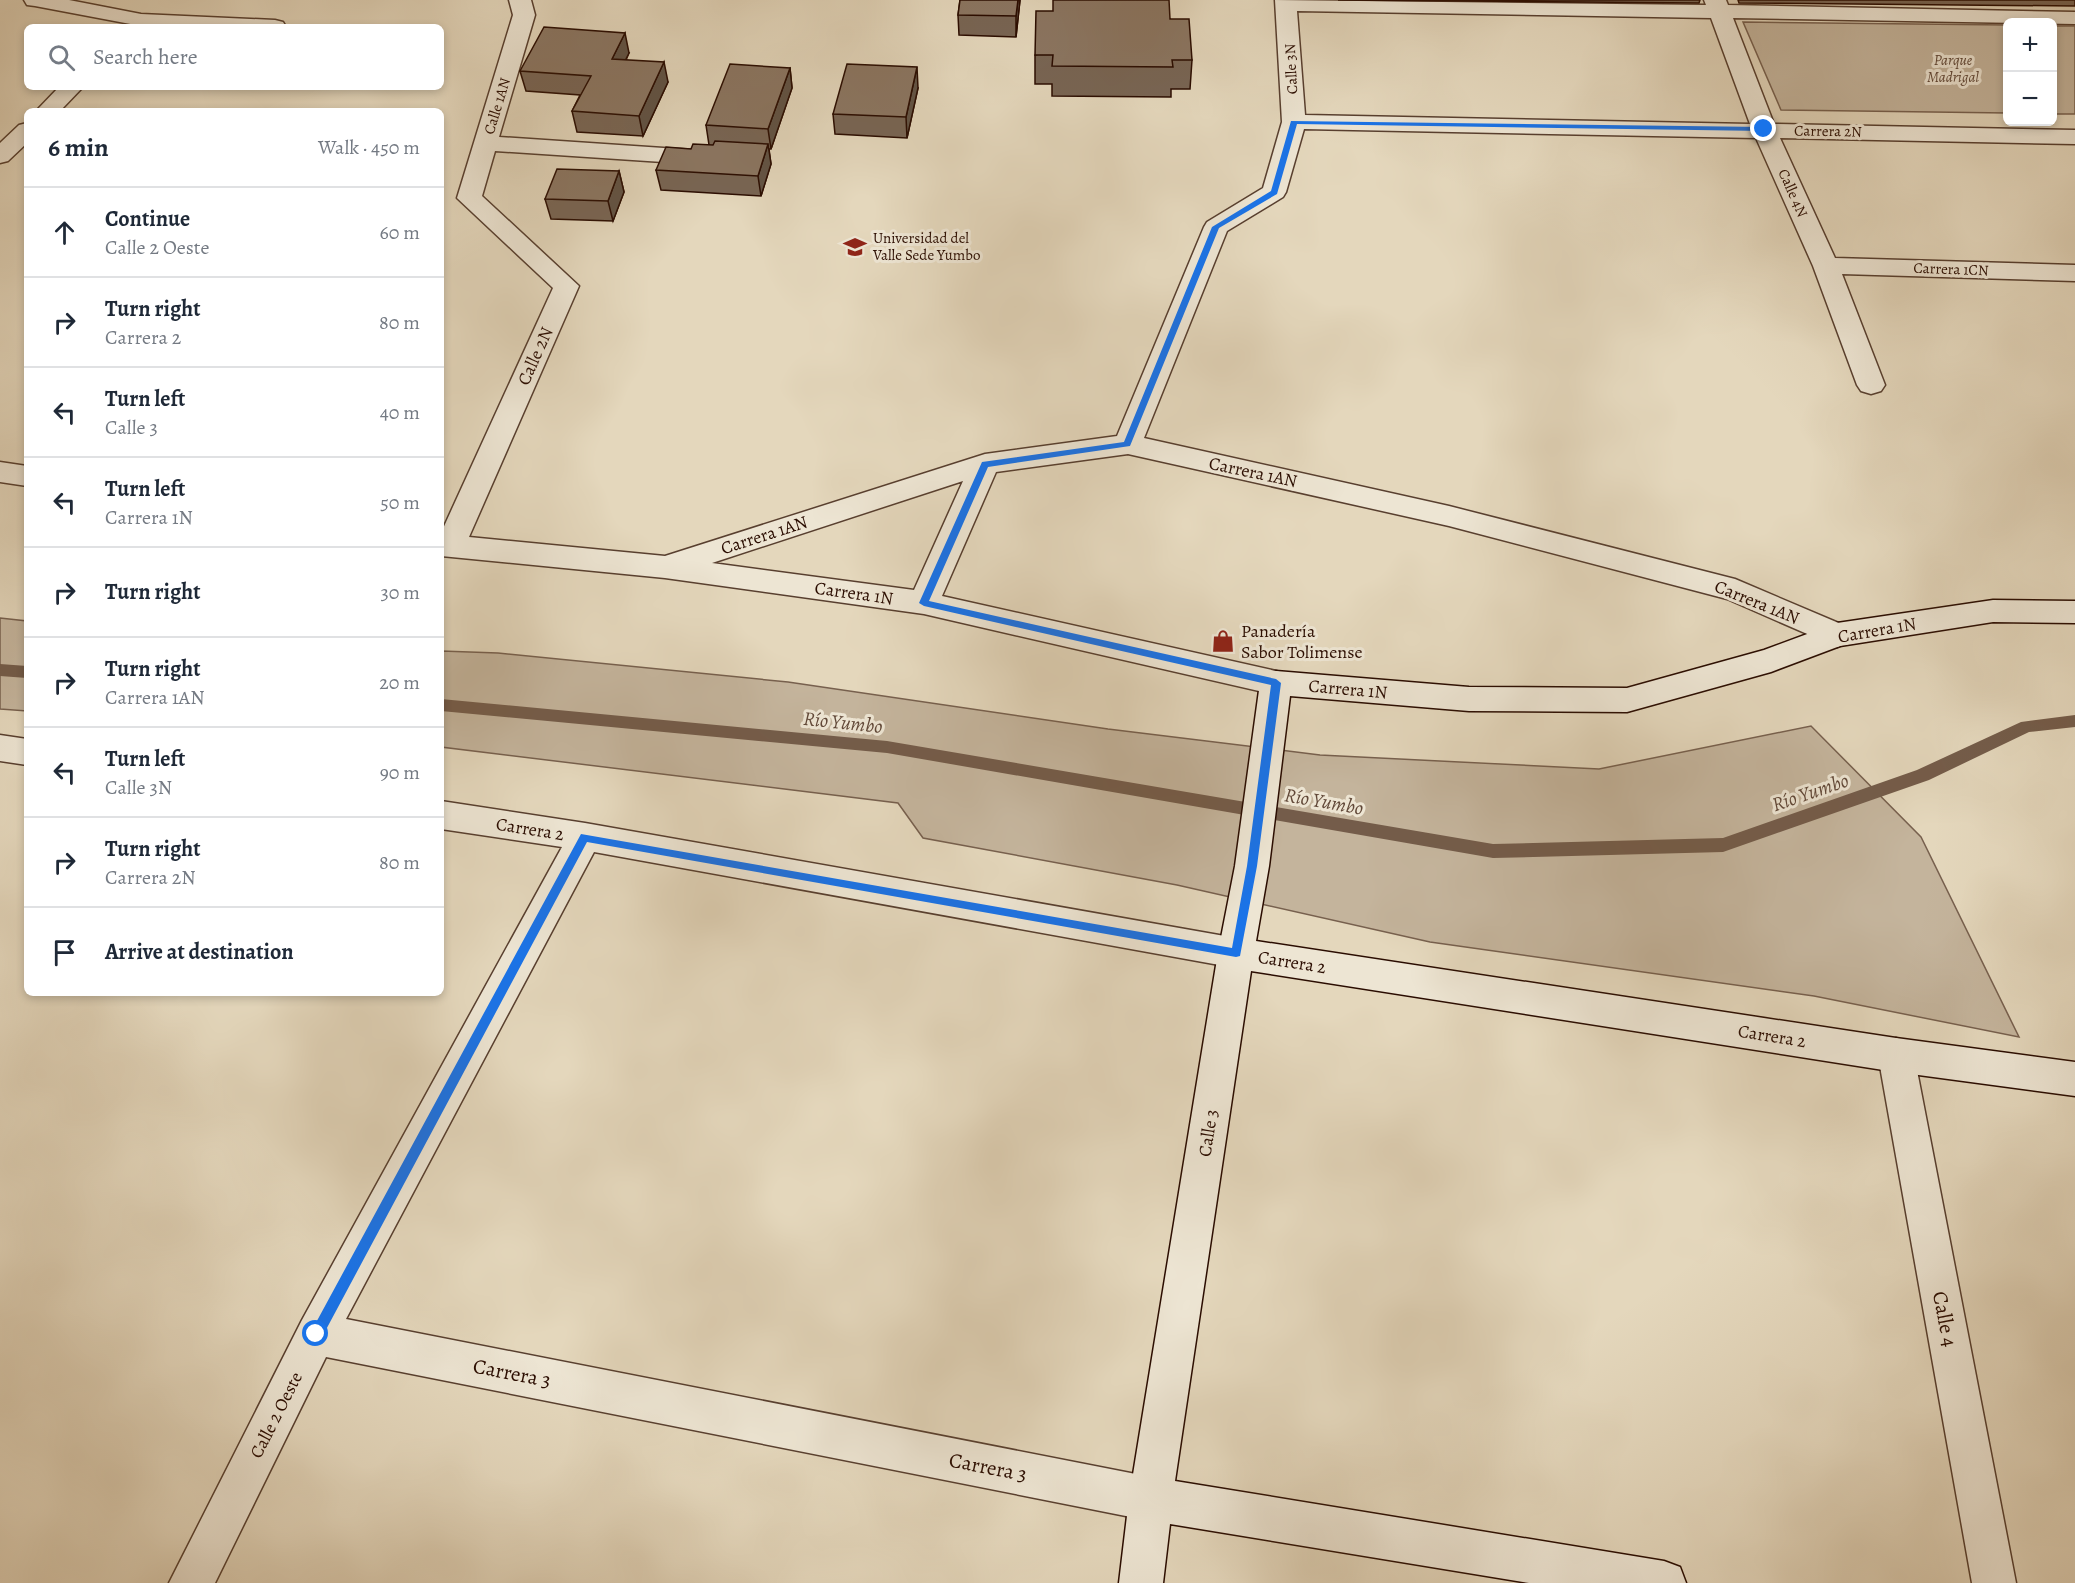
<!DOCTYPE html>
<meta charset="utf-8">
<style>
:root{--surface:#fff;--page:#f6f6f7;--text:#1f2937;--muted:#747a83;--line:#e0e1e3}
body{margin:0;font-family:Alegreya,serif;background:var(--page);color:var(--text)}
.controls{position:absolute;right:18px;top:18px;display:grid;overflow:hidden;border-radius:9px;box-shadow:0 3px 9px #0003}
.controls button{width:54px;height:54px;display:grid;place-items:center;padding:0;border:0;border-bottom:2px solid var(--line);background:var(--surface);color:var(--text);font:30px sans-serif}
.stop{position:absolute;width:18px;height:18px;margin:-14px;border:4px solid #1a73e8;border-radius:50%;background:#fff}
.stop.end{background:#1a73e8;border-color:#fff;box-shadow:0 2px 6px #0008}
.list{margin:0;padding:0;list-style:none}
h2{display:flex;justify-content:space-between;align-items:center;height:78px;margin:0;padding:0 24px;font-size:26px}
h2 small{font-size:20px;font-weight:400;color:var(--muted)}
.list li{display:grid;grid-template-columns:39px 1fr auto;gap:18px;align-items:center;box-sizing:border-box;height:90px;padding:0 24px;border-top:2px solid var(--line)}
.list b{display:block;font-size:22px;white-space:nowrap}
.list p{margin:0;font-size:20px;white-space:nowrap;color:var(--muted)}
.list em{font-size:20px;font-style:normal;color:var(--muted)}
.icon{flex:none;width:33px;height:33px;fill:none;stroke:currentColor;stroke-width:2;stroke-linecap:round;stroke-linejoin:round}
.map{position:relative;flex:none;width:2075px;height:1583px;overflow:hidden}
.search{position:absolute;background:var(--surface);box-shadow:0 3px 9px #0003;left:24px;top:24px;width:420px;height:66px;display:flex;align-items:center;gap:15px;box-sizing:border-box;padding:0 21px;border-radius:9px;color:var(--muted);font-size:22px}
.panel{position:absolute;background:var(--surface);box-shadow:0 3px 9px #0003;left:24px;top:108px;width:420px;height:888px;border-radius:9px}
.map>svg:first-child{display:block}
.green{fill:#c4b49c;stroke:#77604e;stroke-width:1.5}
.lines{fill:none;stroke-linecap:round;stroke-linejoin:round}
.stream{fill:#745c4a;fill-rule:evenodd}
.street-casing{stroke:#583f2f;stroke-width:3}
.secondary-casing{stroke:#2a0c00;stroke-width:3}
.street{fill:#ede5d3;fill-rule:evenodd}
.secondary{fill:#ede5d3;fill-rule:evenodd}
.wall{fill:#786554;stroke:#2a0c00;stroke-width:1.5}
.shaded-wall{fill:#615345;stroke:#2a0c00;stroke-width:1.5}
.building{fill:#8b7662;stroke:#2a0c00;stroke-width:1.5}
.route{fill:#1a73e8}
.labels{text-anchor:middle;stroke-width:6;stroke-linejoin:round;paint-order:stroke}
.far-park-label{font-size:15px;font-style:italic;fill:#604737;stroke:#ede5d3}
.far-street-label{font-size:15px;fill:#2a0c00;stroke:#ede5d3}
.far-poi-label{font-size:15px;fill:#2a0c00;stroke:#ede5d3;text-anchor:start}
.street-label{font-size:18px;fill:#2a0c00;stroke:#ede5d3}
.poi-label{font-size:18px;fill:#2a0c00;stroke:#ede5d3;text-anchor:start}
.water-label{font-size:20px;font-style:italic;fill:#614838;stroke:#ede5d3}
.near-street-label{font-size:21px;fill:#2a0c00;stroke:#ede5d3}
</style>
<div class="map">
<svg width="2075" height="1583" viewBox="0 0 2075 1583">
<rect width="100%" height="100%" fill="#e4d7bc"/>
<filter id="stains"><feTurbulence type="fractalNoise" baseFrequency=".00333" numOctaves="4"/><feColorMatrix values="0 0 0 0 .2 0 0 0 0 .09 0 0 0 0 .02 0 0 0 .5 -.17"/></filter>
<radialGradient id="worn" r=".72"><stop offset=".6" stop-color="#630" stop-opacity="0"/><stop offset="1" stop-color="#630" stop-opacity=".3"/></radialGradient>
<path class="green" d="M1743 22 2007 25V113L1781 110Z
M2053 26H2075V114H2053Z
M0 618 27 621V711L0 709Z
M441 651 498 653 788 682 1108 729 1320 755 1599 769 1811 726 1921 837 2019 1037 1814 996 1430 942 1177 885 923 838 898 803 441 747Z"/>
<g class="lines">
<path class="stream" d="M0 664 27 666V678L0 676Z
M441 699 887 741 1493 844 1723 838 1917 770 2021 722 2075 715V727L2029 732 1929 780 1723 852 1493 858 887 753 441 711Z"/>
<g class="street-casing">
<path id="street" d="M24 0H69L141 14 275 20 283 22 286 27 141 26 35 6 27 5Z
M509 0H531L535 15 499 137 708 151 716 153 720 158 716 163 708 165 495 151 482 196 579 286 469 537 665 556 985 454 1117 436 1204 227 1207 222 1263 188 1282 122 1275 0 1706 5 1704 0H1726L1728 5 2075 12V24L1733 18 1774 124 2075 130V144L1780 138 1835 258 2075 265V281L1842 274 1885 385 1881 391 1871 394 1861 391 1857 385 1813 266 1756 138 1304 129 1286 192 1283 197 1227 231 1144 438 1449 506 1735 579 1848 627 1852 635 1848 643 1837 647 1727 599 1449 526 1128 454 996 472 942 596 1276 671 1287 674 1292 683 1287 692 1276 695 924 614 665 578 441 556V533L553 288 457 198 513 15ZM1297 11 1711 18 1750 124 1305 115ZM963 481 914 590 712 563Z
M59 87H83L60 111H36Z
M27 123V143L8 161 0 163V143L19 125Z
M0 462 27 466V486L0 482Z
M0 735 27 739V765L0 761Z
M441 801 585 823 1236 938 1249 942 1254 953 1249 964 1236 968 594 852 346 1319 1151 1477 1166 1484 1173 1499 1166 1514 1151 1521 326 1357 215 1583H169L302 1320 562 847 441 829Z
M1896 1038 1909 1043 1914 1055 2016 1583H1972L1878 1055 1883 1043Z"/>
</g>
<g class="secondary-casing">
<path id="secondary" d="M1993 600 2075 601V623L1993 622 1840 646 1771 672 1627 712 1469 711 1290 696 1269 866 1256 941 1896 1038 2075 1062V1096L1896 1072 1251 971 1175 1481 1664 1561 1680 1567 1686 1583H1529L1170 1524 1163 1583H1119L1129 1499 1218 953 1235 866 1260 683 1265 674 1276 671 1469 687 1627 688 1764 650 1837 623Z"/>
</g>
<use href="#street" class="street"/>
<use href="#secondary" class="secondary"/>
</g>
<path class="wall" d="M960 0H1020L1016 37 959 35 958 15Z
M1338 0H1700L1699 3Z
M1738 0H2075V6L1739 3Z
M1170 19 1192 60 1190 89H1171V97L1052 96V84H1035V55Z
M629 53 626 60 668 82 643 136 577 132 572 111 580 95 526 91 520 71Z
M790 68 792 88 771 149H769L771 164 761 196 661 190 656 170 691 149 709 145 706 125Z
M918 88 907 138 835 134 833 114Z
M619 171 624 192 613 221 551 219 545 199Z"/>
<path class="shaded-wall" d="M1018 0H1020L1016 37V16Z
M625 33 629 53 616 79 612 59Z
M664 62 668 82 643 136 639 116Z
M917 67 918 88 907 138 906 117Z
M790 68 792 88 771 149 768 129Z
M768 144 771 164 761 196 758 176Z
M619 171 624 192 613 221 608 201Z"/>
<path class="building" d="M960 0H1018L1016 16 958 15Z
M1053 0H1169L1170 19H1189L1192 60H1172L1173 67 1052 66 1053 55H1035L1036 11H1053Z
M544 27 625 33 612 59 664 62 639 116 572 111 591 76 520 71Z
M730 64 790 68 768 129 706 125Z
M847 64 917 67 906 117 833 114Z
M715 141 768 144 758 176 656 170 666 147 691 149 693 144 713 145Z
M557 169 619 171 608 201 545 199Z"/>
<path class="route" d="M1291 121 1764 127 1767 129 1764 131 1297 124 1277 194 1219 228 1130 446 988 467 929 601 1276 679 1281 683 1257 866 1240 956 1236 957 587 842 321 1339H312V1330L581 834 1232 948 1247 866 1271 685 924 606 919 603 982 462 1124 442 1212 227 1271 191Z"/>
<defs>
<g id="university-bare" transform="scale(1.8)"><path d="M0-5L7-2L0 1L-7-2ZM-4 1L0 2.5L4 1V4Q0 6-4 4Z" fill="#8f2418" stroke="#ede5d3" stroke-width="2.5" paint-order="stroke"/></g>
<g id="shop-bare" transform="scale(1.8)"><path d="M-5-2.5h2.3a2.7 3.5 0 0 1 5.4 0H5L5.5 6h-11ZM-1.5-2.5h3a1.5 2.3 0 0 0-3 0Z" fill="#8f2418" stroke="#ede5d3" stroke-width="2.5" paint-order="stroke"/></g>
</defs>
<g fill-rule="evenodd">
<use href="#university-bare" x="855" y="247"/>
<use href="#shop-bare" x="1223" y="641"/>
</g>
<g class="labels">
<g class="far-park-label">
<text x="1953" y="65">Parque<tspan x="1953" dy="17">Madrigal</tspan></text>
</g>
<g class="far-street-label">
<text transform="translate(1291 69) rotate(-93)" y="5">Calle 3N</text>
<text transform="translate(497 106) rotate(-73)" y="5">Calle 1AN</text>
<text transform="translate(1828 131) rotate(1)" y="5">Carrera 2N</text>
<text transform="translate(1793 193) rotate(66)" y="5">Calle 4N</text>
<text transform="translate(1951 269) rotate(2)" y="5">Carrera 1CN</text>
</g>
<g class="far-poi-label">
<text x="873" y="243">Universidad del<tspan x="873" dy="17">Valle Sede Yumbo</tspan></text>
</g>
<g class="street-label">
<text transform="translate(535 356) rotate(-66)" y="6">Calle 2N</text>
<text transform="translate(1253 472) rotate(12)" y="6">Carrera 1AN</text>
<text transform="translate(764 535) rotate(-18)" y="6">Carrera 1AN</text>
<text transform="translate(854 593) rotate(8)" y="6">Carrera 1N</text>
<text transform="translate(1757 602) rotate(22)" y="6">Carrera 1AN</text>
<text transform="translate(1877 630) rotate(-10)" y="6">Carrera 1N</text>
<text transform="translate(1348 689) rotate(5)" y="6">Carrera 1N</text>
<text transform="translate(530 829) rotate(9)" y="6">Carrera 2</text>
<text transform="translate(1292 962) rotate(9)" y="6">Carrera 2</text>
<text transform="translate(1772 1036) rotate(9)" y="6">Carrera 2</text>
<text transform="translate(1208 1133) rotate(-81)" y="6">Calle 3</text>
<text transform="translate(276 1415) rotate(-63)" y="6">Calle 2 Oeste</text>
</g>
<g class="poi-label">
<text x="1241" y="637">Panadería<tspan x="1241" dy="21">Sabor Tolimense</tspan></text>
</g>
<g class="water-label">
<text transform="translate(843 722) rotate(6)" y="7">Río Yumbo</text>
<text transform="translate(1810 792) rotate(-19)" y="7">Río Yumbo</text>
<text transform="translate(1324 801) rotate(10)" y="7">Río Yumbo</text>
</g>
<g class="near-street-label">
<text transform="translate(1945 1319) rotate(79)" y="7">Calle 4</text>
<text transform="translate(512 1373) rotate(11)" y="7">Carrera 3</text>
<text transform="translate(988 1467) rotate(11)" y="7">Carrera 3</text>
</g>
</g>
<rect width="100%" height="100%" filter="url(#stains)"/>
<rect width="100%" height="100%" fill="url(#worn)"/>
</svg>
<div class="controls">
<button>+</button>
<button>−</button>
</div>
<div class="stop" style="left:316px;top:1334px"></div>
<div class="stop end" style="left:1764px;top:129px"></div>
<div class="search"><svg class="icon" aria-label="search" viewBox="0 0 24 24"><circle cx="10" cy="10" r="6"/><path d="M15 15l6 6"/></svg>Search here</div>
<section class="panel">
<h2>6 min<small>Walk · 450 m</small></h2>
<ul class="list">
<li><svg class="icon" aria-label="ahead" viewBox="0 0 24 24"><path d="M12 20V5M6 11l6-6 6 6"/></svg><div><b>Continue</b><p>Calle 2 Oeste</p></div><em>60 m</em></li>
<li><svg class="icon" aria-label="right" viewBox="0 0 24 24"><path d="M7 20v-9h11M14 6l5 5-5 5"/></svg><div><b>Turn right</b><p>Carrera 2</p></div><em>80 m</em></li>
<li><svg class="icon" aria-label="left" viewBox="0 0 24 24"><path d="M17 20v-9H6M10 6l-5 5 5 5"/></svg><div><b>Turn left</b><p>Calle 3</p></div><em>40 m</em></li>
<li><svg class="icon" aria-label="left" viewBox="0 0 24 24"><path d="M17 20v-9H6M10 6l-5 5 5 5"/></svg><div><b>Turn left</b><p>Carrera 1N</p></div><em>50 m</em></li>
<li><svg class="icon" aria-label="right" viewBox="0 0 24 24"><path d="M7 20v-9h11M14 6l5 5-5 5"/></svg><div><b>Turn right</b></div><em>30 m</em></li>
<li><svg class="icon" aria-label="right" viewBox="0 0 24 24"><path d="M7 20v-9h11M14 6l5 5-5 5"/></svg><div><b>Turn right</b><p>Carrera 1AN</p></div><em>20 m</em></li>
<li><svg class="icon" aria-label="left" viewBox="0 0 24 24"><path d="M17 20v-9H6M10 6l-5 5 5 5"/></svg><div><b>Turn left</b><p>Calle 3N</p></div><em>90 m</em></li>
<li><svg class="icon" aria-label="right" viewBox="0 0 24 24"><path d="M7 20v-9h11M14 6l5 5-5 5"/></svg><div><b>Turn right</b><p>Carrera 2N</p></div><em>80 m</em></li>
<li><svg class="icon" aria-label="arrive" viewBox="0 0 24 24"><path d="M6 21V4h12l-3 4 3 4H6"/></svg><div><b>Arrive at destination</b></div></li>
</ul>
</section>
</div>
